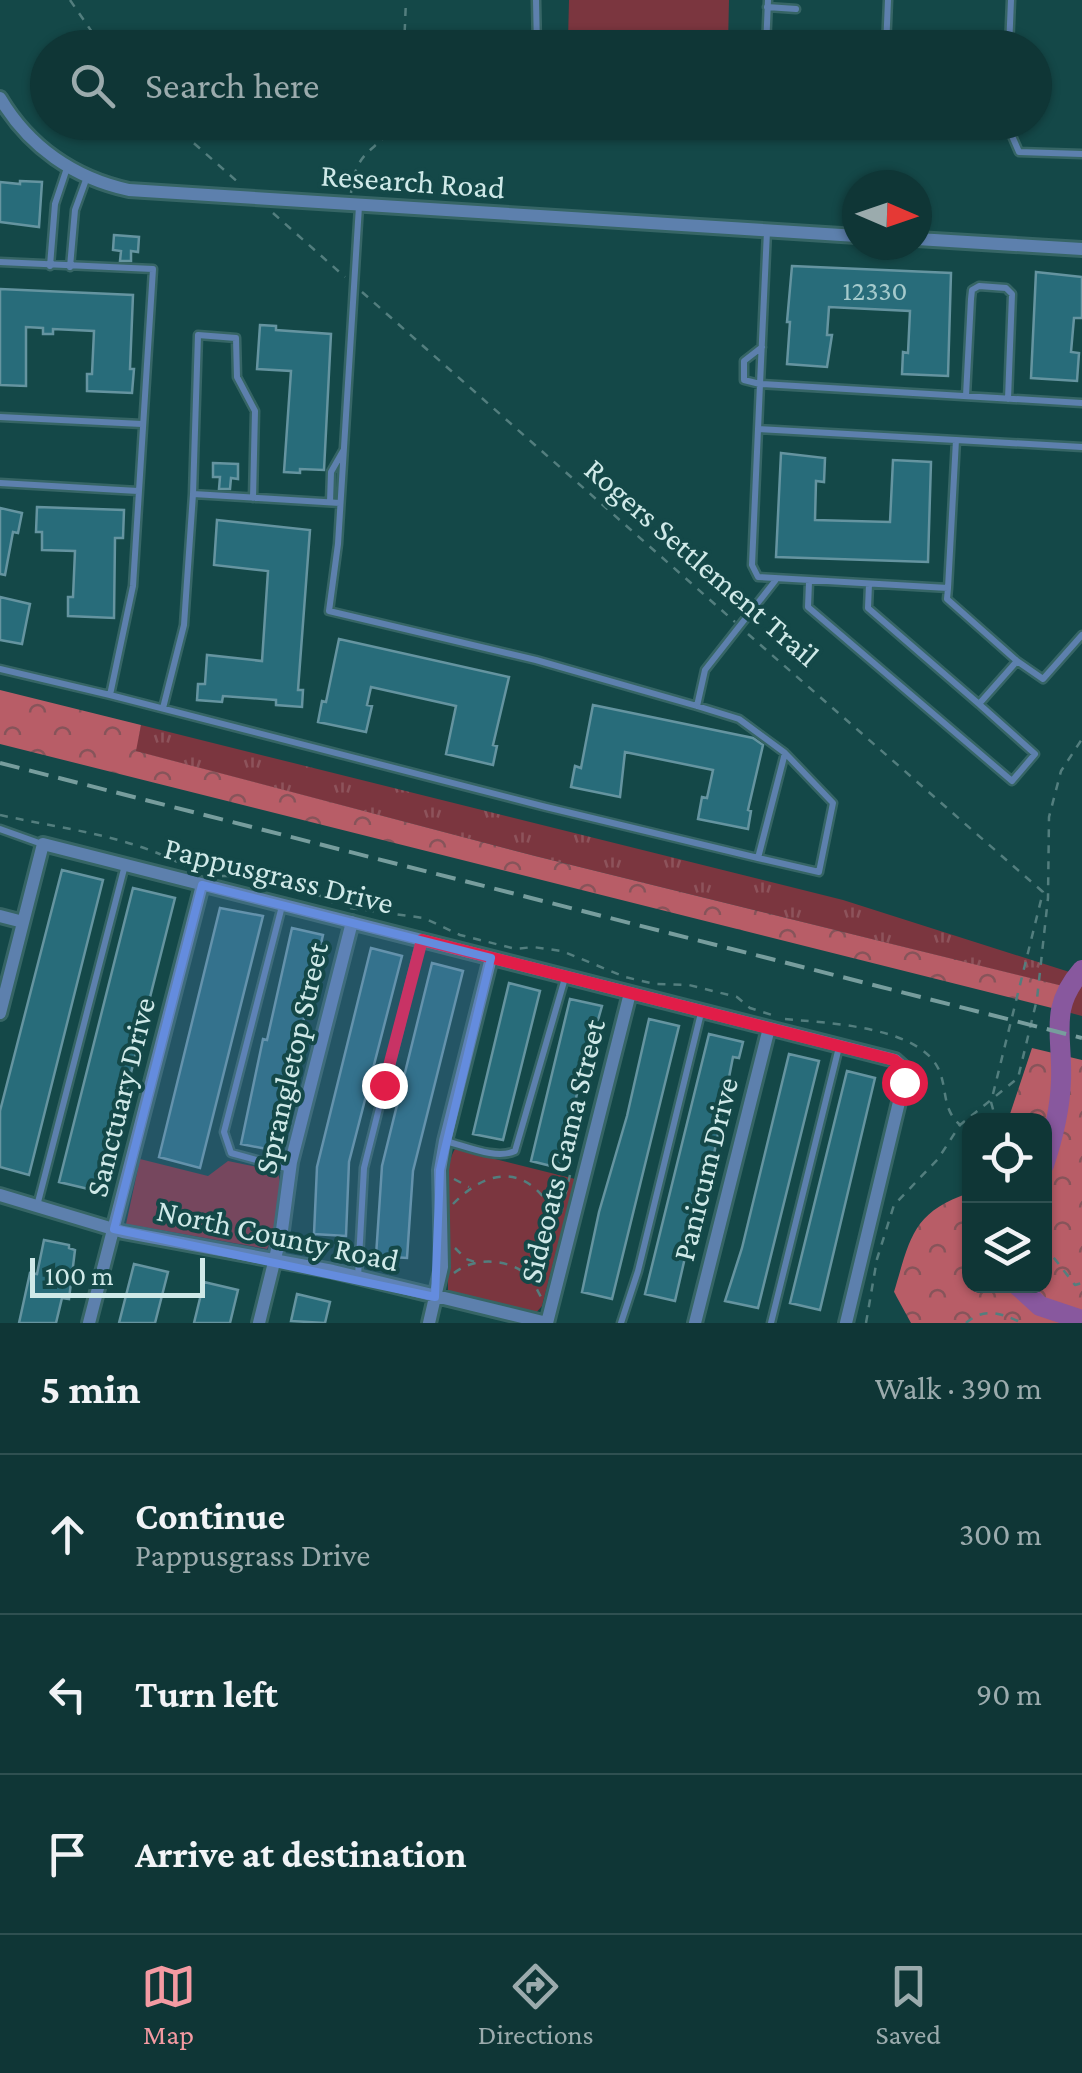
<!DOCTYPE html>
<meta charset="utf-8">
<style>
:root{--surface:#0f3636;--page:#1d4142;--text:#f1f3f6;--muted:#9babad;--line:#2f5051;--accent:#f49aa2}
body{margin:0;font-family:"Crimson Pro",serif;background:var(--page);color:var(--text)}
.controls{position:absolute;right:30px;bottom:30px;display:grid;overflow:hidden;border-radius:20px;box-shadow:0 2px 8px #0004}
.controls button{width:90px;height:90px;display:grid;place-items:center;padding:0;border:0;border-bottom:2px solid var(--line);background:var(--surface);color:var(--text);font:50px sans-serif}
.compass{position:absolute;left:842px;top:170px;width:90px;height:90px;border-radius:50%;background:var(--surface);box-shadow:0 2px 8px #0004;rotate:92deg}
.scale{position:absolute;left:30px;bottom:25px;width:175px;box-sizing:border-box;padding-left:10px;border:5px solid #cfe9e8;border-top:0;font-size:28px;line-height:35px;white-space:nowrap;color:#cfe9e8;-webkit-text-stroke:8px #144848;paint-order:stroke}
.stop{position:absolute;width:30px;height:30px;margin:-22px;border:8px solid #e11d48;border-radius:50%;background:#fff}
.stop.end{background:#e11d48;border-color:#fff;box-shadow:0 2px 10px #0008}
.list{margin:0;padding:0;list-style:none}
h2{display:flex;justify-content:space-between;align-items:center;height:130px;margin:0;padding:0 40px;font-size:42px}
h2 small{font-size:32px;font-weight:400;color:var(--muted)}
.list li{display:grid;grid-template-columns:65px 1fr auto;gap:30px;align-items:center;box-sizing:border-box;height:160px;padding:0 40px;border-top:2px solid var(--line)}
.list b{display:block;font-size:38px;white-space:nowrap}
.list p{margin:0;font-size:32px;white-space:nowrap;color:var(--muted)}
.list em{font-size:32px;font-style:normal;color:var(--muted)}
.icon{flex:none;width:55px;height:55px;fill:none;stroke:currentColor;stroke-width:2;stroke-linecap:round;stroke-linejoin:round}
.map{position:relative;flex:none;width:1082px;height:1323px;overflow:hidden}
.search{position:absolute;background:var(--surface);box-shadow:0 2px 8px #0004;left:30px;right:30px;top:30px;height:110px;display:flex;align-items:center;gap:25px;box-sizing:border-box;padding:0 35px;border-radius:55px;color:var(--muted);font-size:38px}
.sheet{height:610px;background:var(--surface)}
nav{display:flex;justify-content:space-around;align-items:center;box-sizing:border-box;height:140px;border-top:2px solid var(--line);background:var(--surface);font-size:28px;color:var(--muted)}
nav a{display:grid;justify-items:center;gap:5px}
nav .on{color:var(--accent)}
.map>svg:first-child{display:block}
.grass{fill:url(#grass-tufts)}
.forest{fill:url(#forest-crowns)}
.park{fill:#7b363f}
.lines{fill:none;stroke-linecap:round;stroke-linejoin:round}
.river{stroke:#88589e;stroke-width:20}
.building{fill:#286c7a;stroke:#6594a0;stroke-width:2.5}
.service-casing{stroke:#366565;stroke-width:11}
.minor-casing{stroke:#366565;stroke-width:18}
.path{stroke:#537e7e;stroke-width:2.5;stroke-dasharray:8 8;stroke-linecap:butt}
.service{stroke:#5d80ad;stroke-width:6}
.minor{stroke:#5d80ad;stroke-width:12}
.rail{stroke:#779d9d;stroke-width:4;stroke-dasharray:20 10;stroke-linecap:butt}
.route{stroke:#e11d48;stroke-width:12}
.marked{fill:#648cde;fill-opacity:0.2;stroke:#648cde;stroke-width:8;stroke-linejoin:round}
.labels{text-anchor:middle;stroke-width:8;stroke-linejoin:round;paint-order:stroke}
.number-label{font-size:28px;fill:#a5cacc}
.street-label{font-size:32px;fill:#cfe9e8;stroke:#144848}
</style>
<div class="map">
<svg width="1082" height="1323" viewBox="0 0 1082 1323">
<defs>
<pattern id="grass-tufts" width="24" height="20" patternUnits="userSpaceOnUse" patternTransform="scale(2.5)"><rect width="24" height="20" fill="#7b363f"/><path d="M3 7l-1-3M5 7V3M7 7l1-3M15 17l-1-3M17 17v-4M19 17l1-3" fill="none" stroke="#8d535b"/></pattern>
<pattern id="forest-crowns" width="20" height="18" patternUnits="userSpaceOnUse" patternTransform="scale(2.5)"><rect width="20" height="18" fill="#b85d67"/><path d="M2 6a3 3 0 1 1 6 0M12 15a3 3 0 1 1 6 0" fill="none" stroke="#87545a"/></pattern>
</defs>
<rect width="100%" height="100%" fill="#144848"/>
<path class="grass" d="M141 725 843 900 1082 976V1016L1056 1009 1062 986 535 856 135 751Z"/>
<path class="forest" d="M0 690 141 725 136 751 535 856 1063 986 1056 1009 0 744Z
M1032 1048 1082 1060V1323H911L894 1292C910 1239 912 1212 969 1193L970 1286H1044V1120H1008Z"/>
<path class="park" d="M569 0H729L728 45 568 40Z
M455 1149 575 1179 542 1306 535 1314 448 1292C448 1261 440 1171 455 1149Z
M140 1159 208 1176 228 1161 277 1171C286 1191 277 1230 267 1249L126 1224Z"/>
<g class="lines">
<path class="river" d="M1044 1165C1053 1138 1060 1109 1061 1081 1063 1035 1048 1009 1082 970
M1018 1286 1040 1306 1082 1320"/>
</g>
<path class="building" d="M20 181 42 182 39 227 0 222V182L20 184Z
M114 235 139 237 138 252 131 251V261H120L121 251 113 250Z
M792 266 951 273 948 376 902 374 903 352 908 353 910 311 829 307 827 335H832L827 367 787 364 790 322H787Z
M1036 272 1082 277V318H1074L1071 352 1079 353 1077 381 1031 378Z
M0 289 133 295 130 369H134L132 393 87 391V374H92L94 331 53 329V334H43V328L26 327V386L0 385Z
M260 325 276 326V330L331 334 324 470 300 469V473L284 472 291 371 257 369Z
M781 453 825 458 824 482 816 481 815 520 890 522 893 460 931 462 928 562 776 557Z
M213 463 238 464V479L231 478 230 489H219L220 477H213Z
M37 507 124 510 123 538H115L114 618 68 616V597H73L75 551 42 550V532H36Z
M0 508 22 513 18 533 13 532 5 575 0 574Z
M217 520 310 530 298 690H303L302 707 276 705V700L223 696 222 702 197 700 198 684H205L207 655 262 661 268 571 214 565Z
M0 597 30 604 22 644 0 640Z
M339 639 509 677 493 745 497 746 493 765 446 754 456 706 371 687 367 705 372 706 366 732 318 722 322 701 326 702Z
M593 705 753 738 763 745 748 810 751 811 748 829 698 819 702 797 707 798 713 770 625 752 620 797 571 787 575 766 581 768Z
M62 870 103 880 29 1175 0 1167V1111Z
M133 888 175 898 101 1192 59 1182Z
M220 908 263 916 200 1168 159 1157Z
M292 928 323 935 299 1040 295 1039 272 1150 241 1144 263 1039 267 1040Z
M371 948 402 956 349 1162 346 1236 314 1234 317 1167Z
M432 963 463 971 413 1171 407 1258 376 1256 382 1166Z
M509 983 540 991 503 1140 473 1134Z
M570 999 602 1006 598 1020H595L559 1168 531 1161Z
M649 1019 679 1026 612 1299 582 1292 599 1212 627 1116Z
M709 1034 743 1042 739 1058 733 1057 714 1154 709 1153 675 1301 645 1294Z
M789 1054 819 1061 758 1308 725 1301 742 1248Z
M847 1071 875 1078 820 1310 790 1303Z
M44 1240 69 1245V1248L75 1250 69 1299 62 1298 56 1323H19L30 1273 37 1274Z
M134 1264 168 1272 155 1323H119Z
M204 1282 238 1290 230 1323H194Z
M297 1294 330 1302 325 1323 291 1321Z"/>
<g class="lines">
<g class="service-casing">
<path id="service" d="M536 0 537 48
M767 7 796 9
M766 48 768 0
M886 48 888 0
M1009 48 1011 0
M1006 122 1019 152 1082 154
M767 231 760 384 1082 403
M0 262 153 269 133 586 110 695 0 669
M50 266 55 204 67 168
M70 267 75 210 87 177
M966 396 971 299 972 290 979 286 1006 288 1012 294 1008 399
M0 417 142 424
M758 429 956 440 948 588 758 577 752 565 760 384 744 380V361L762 347
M956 440 1082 447
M0 483 138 491
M193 494 198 335 236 338 237 377 255 411 253 498
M330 502 331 472 343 451
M809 582 808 607 1012 781 1035 754 979 704
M869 584 868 608 979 704 1017 661 947 599 948 588
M1017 661 1043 679 1082 635
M110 695 546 807 758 858 785 753 739 719 697 706 536 660 329 611 338 544 359 206
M697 706 705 670 775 581
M163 708 184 625 193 494 340 503
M0 829 42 844
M758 858 819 872 833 803 786 754
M282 906 224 1132 231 1153 290 1169
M445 1141C466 1146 496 1160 515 1151L565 978
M37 1206 125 865
M358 1277 364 1168 421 941
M621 1323 638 1271 701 1013
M771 1323 839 1047"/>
</g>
<g class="minor-casing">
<path id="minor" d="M0 98C29 147 74 178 129 190L857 236
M917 239 1082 249
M0 916 23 922
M0 1013 43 844 895 1060 905 1069V1077L846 1323
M0 1195 123 1232 333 1271 547 1323
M89 1323 202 885
M259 1323 282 1230 291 1162 352 922
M429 1323 442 1267 440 1170 445 1141 491 958
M547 1323 630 993
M695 1323 769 1028"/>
</g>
<path class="path" d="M70 0 103 48
M404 48 406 0
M170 122 240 184
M351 193C356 145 379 153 395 122
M273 213 345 277
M362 292 735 622
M748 634 1043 892 991 1102 996 1120
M0 815C63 829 128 835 185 866
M222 876C264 876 296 881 333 903
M350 908 424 918 460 935 516 949 533 947 562 951 625 977 655 984 689 985 737 997 750 1008 772 1015
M785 1019C826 1023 917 1026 938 1068 948 1088 941 1108 960 1125
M454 1179 469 1187
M546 1195 566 1191
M453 1204C494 1162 534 1168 558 1222
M561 1213 570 1175
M1044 1245 1075 1285 1082 1283
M455 1248 466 1259 475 1262
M454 1273C474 1257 507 1258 527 1275 533 1280 537 1290 541 1297
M530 1275 546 1269
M866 1323 877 1259 894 1205 938 1159 960 1125 1018 1078 1037 999 1048 898 1049 817 1061 771 1082 739
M966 1323C984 1307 1002 1313 1022 1323"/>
<use href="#service" class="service"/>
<use href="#minor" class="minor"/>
<path class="rail" d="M0 763 1082 1038"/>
</g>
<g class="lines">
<path class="route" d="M384 1085 422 940 894 1060 905 1069 904 1082"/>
</g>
<path class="marked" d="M202 885 491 958 440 1170 435 1297 114 1229Z"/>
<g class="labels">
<g class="number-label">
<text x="875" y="300">12330</text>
</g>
<g class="street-label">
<text transform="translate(413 181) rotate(4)" y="11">Research Road</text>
<text transform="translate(702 562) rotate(41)" y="11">Rogers Settlement Trail</text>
<text transform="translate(279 875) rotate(14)" y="11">Pappusgrass Drive</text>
<text transform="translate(291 1058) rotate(-77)" y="11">Sprangletop Street</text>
<text transform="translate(120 1097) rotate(-76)" y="11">Sanctuary Drive</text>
<text transform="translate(562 1151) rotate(-76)" y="11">Sideoats Gama Street</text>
<text transform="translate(705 1169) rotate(-76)" y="11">Panicum Drive</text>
<text transform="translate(278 1235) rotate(12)" y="11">North County Road</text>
</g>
</g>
</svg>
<div class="controls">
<button><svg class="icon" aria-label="locate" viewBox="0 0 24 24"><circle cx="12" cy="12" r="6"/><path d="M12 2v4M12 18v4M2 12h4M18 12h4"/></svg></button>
<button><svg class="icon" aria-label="layers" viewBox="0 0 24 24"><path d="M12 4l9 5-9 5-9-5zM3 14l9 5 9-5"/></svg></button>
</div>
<svg class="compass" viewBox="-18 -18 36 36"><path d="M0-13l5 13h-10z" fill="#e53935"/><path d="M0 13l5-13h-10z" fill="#9babad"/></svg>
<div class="scale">100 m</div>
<div class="stop" style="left:904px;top:1082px"></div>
<div class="stop end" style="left:384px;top:1085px"></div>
<div class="search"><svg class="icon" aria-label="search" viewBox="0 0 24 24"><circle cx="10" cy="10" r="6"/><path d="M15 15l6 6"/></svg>Search here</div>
</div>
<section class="sheet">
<h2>5 min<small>Walk · 390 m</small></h2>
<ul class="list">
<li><svg class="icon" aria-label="ahead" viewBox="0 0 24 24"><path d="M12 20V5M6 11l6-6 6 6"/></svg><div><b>Continue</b><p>Pappusgrass Drive</p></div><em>300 m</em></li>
<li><svg class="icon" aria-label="left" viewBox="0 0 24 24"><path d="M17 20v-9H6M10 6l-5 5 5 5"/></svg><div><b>Turn left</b></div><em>90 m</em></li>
<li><svg class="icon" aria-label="arrive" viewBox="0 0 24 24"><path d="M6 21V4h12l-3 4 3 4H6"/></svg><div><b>Arrive at destination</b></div></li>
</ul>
</section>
<nav>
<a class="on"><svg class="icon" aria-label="map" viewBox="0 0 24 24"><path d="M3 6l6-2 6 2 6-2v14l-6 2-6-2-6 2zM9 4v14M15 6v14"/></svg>Map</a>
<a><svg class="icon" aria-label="directions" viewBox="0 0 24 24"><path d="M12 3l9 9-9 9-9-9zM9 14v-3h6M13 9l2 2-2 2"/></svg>Directions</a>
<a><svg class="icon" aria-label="saved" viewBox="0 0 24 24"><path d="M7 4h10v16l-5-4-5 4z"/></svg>Saved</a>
</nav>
